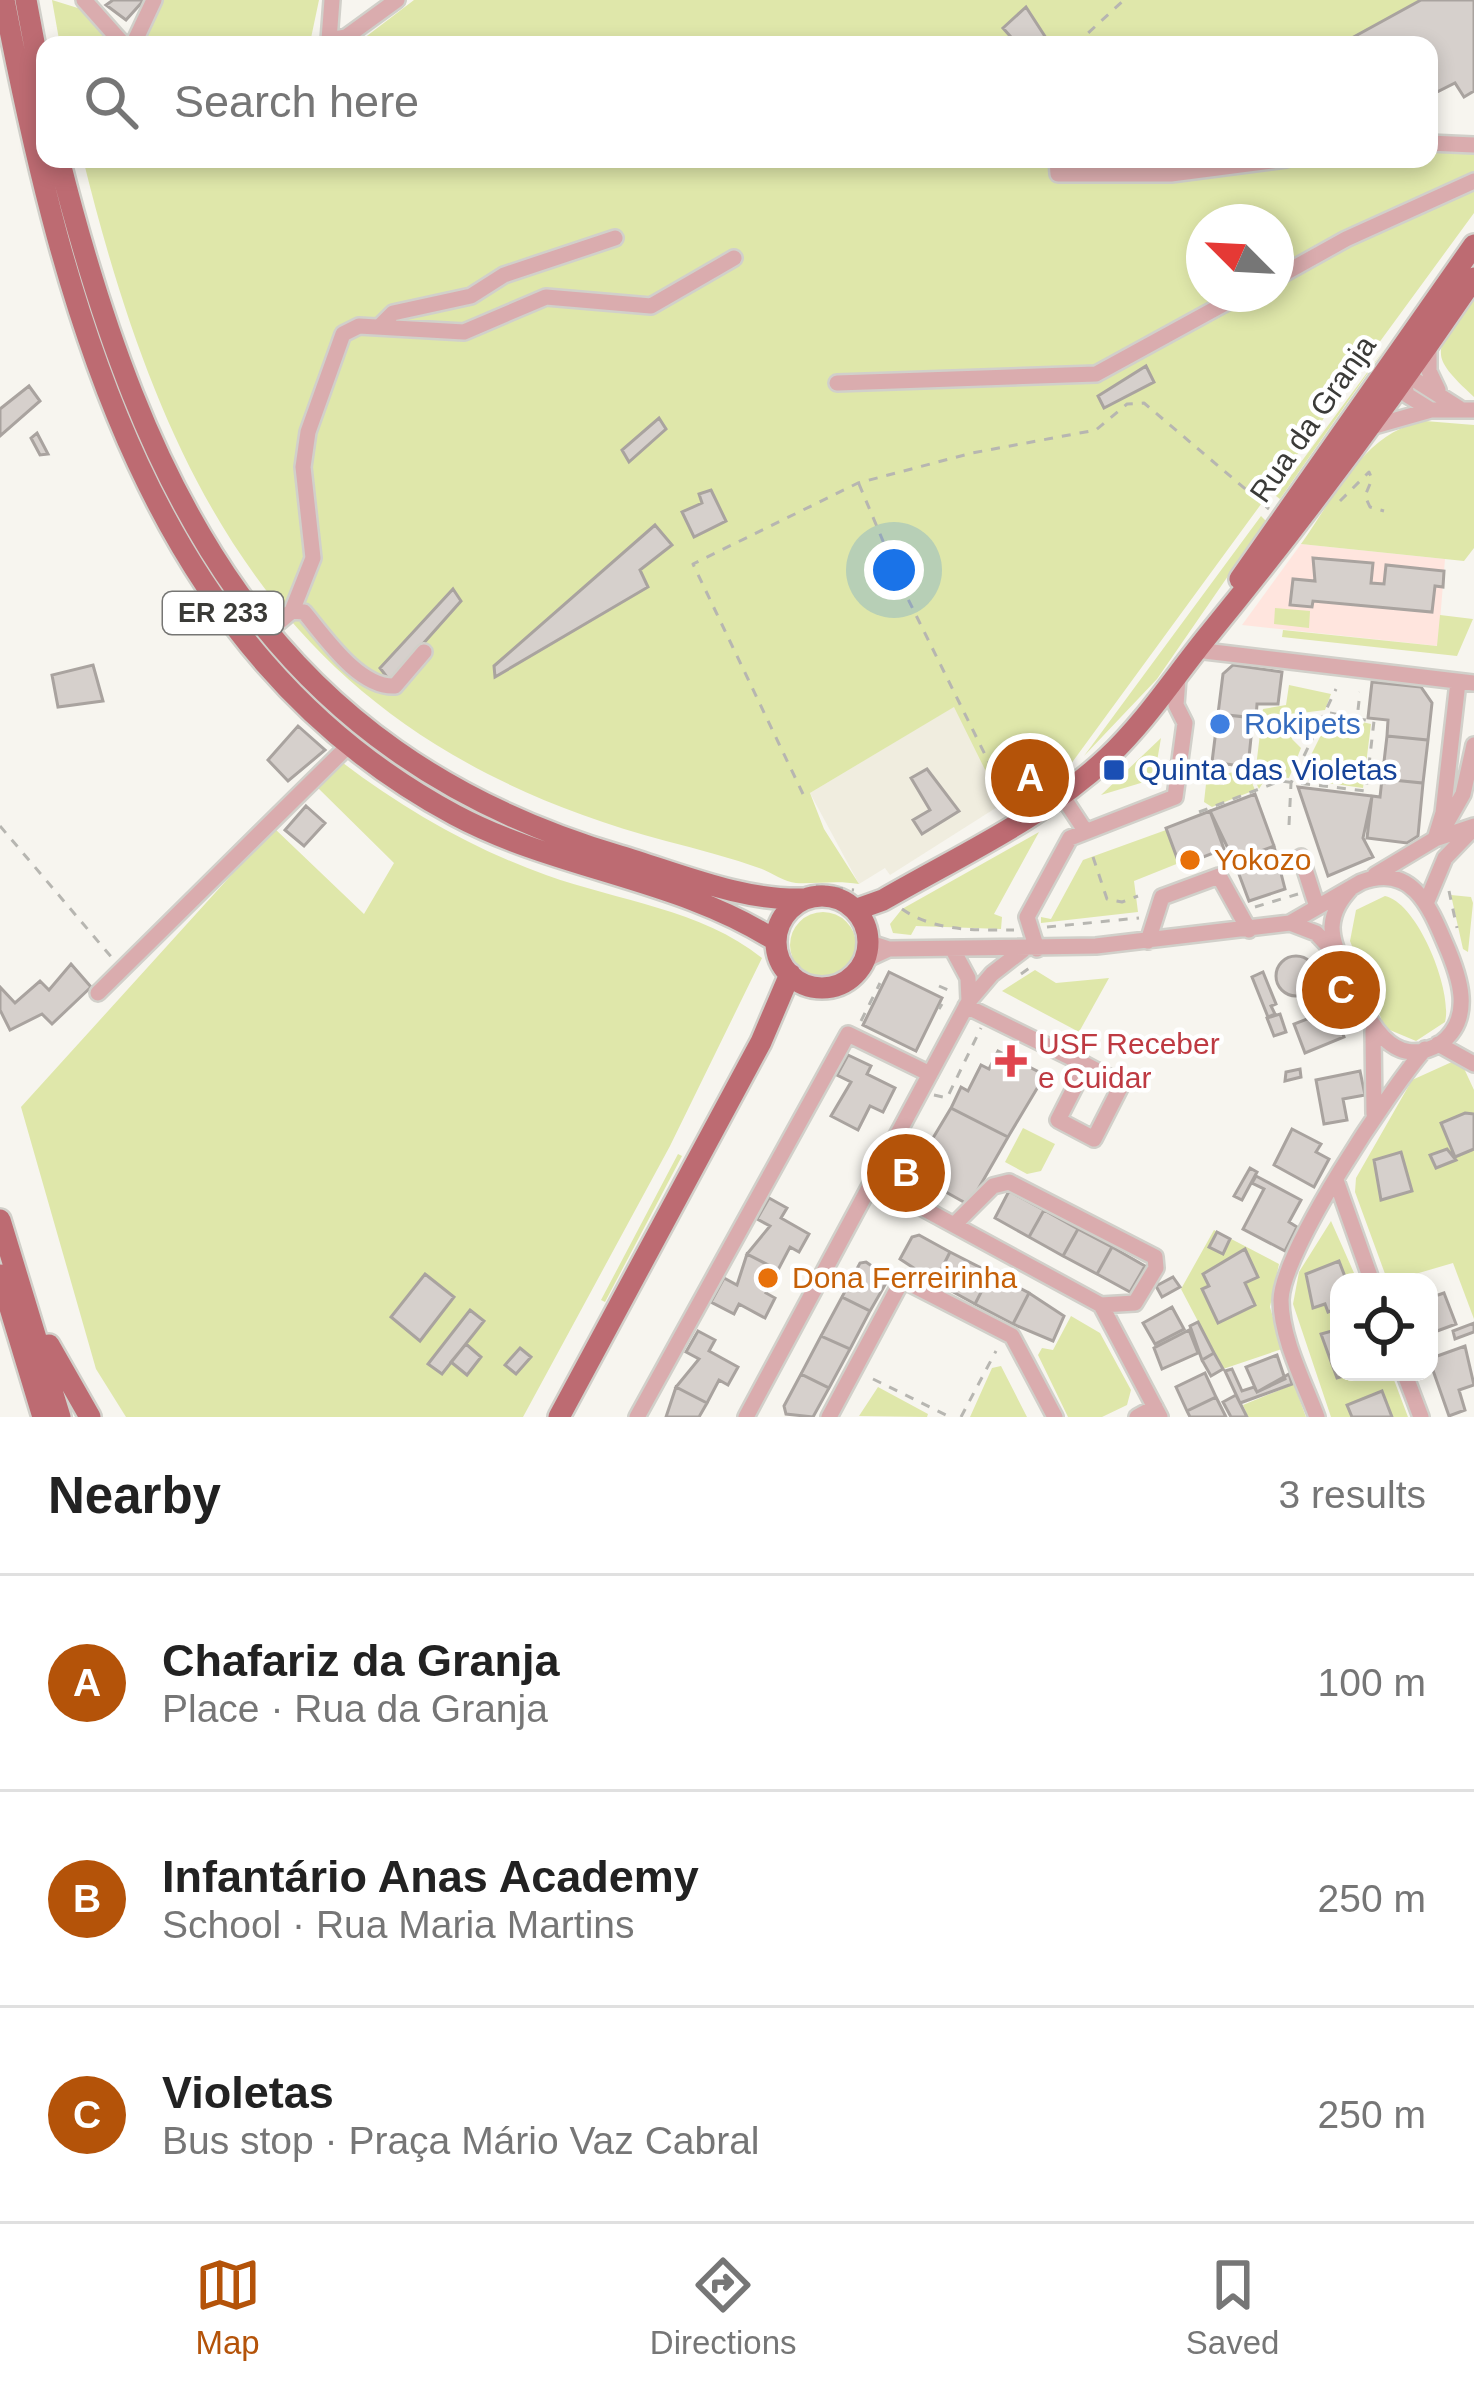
<!DOCTYPE html>
<meta charset="utf-8">
<style>
:root{--surface:#fff;--page:#f6f6f6;--text:#222;--muted:#767676;--line:#e0e0e0;--accent:#b45309}
body{margin:0;font-family:Arial,sans-serif;background:var(--page);color:var(--text)}
.controls{position:absolute;right:36px;bottom:36px;display:grid;overflow:hidden;border-radius:24px;box-shadow:0 6px 18px #0003}
.controls button{width:108px;height:108px;display:grid;place-items:center;padding:0;border:0;border-bottom:3px solid var(--line);background:var(--surface);color:var(--text);font:60px sans-serif}
.compass{position:absolute;left:1186px;top:204px;width:108px;height:108px;border-radius:50%;background:var(--surface);box-shadow:0 6px 18px #0003;rotate:294deg}
.you{position:absolute;left:894px;top:570px;width:42px;height:42px;margin:-30px;border:9px solid #fff;border-radius:50%;background:#1a73e8;box-shadow:0 0 0 18px #1a73e833}
.badge{display:grid;place-items:center;width:78px;height:78px;border-radius:50%;background:var(--accent);color:#fff;font-size:39px;font-weight:700}
.pin{position:absolute;translate:-50% -50%;border:6px solid #fff;box-shadow:0 3px 12px #0006}
.list{margin:0;padding:0;list-style:none}
h2{display:flex;justify-content:space-between;align-items:center;height:156px;margin:0;padding:0 48px;font-size:51px}
h2 small{font-size:39px;font-weight:400;color:var(--muted)}
.list li{display:grid;grid-template-columns:78px 1fr auto;gap:36px;align-items:center;box-sizing:border-box;height:216px;padding:0 48px;border-top:3px solid var(--line)}
.list b{display:block;font-size:45px;white-space:nowrap}
.list p{margin:0;font-size:39px;white-space:nowrap;color:var(--muted)}
.list em{font-size:39px;font-style:normal;color:var(--muted)}
.icon{flex:none;width:66px;height:66px;fill:none;stroke:currentColor;stroke-width:2;stroke-linecap:round;stroke-linejoin:round}
.map{position:relative;flex:none;width:1474px;height:1417px;overflow:hidden}
.search{position:absolute;background:var(--surface);box-shadow:0 6px 18px #0003;left:36px;right:36px;top:36px;height:132px;display:flex;align-items:center;gap:30px;box-sizing:border-box;padding:0 42px;border-radius:24px;color:var(--muted);font-size:45px}
.sheet{height:804px;background:var(--surface)}
nav{display:flex;justify-content:space-around;align-items:center;box-sizing:border-box;height:168px;border-top:3px solid var(--line);background:var(--surface);font-size:33px;color:var(--muted)}
nav a{display:grid;justify-items:center;gap:6px}
nav .on{color:var(--accent)}
.map>svg:first-child{display:block}
.built{fill:#f0eddf}
.education{fill:#ffe5de}
.green{fill:#dfe7aa;fill-rule:evenodd}
.building{fill:#d6d0cc;stroke:#a9a39f;stroke-width:3}
.lines{fill:none;stroke-linecap:round;stroke-linejoin:round}
.minor-casing{stroke:#d1d0ca;stroke-width:20}
.major-casing{stroke:#d1d0ca;stroke-width:26}
.path{stroke:#b7b6b1;stroke-width:3;stroke-dasharray:9 9;stroke-linecap:butt}
.minor{stroke:#daacae;stroke-width:15}
.major{stroke:#bd6b72;stroke-width:21}
.shop-dot{fill:#3f7fe0;stroke:#fff;stroke-width:4.5}
.transit-dot{fill:#1a4fb4;stroke:#fff;stroke-width:4.5}
.food-dot{fill:#e8710a;stroke:#fff;stroke-width:4.5}
.health-dot{fill:#e0444e;stroke:#fff;stroke-width:4.5}
.labels{text-anchor:middle;stroke-width:9;stroke-linejoin:round;paint-order:stroke}
.shield{fill:#fff;stroke:#767674;stroke-width:3}
.shield-label{font-size:27px;font-weight:bold;fill:#3b3b38}
.street-label{font-size:30px;fill:#3b3b38;stroke:#fff}
.shop-label{font-size:30px;fill:#366cbe;stroke:#fff;text-anchor:start}
.transit-label{font-size:30px;fill:#164399;stroke:#fff;text-anchor:start}
.food-label{font-size:30px;fill:#c56008;stroke:#fff;text-anchor:start}
.health-label{font-size:30px;fill:#be3a42;stroke:#fff;text-anchor:start}
</style>
<div class="map">
<svg width="1474" height="1417" viewBox="0 0 1474 1417">
<rect width="100%" height="100%" fill="#f7f5ef"/>
<path class="built" d="M955 706 1002 804 890 875 885 868 859 884 810 793Z"/>
<path class="education" d="M1301 544 1445 559 1438 646 1242 625Z"/>
<path class="green" d="M52 0 81 9 113 45H60Z
M161 0H319L311 38 318 45H140Z
M414 0H1421L1339 45H355Z
M1429 150H1474V213L1068 768 1053 777 1043 770C1026 768 1014 779 1016 796L1002 804 954 707 810 793 824 829 859 884C837 880 817 884 796 883 785 882 772 873 762 869 731 858 698 849 666 841 299 743 169 508 83 159H1429ZM1204 222H1276V294H1204Z
M1474 298V397C1425 352 1435 351 1474 298Z
M1386 347 1280 499 1276 496Z
M1425 421 1474 425V548L1464 561 1301 544C1334 498 1364 431 1425 421Z
M1261 516 1266 521 1157 679 1084 756Z
M1275 608 1310 611 1309 628 1274 624Z
M1440 615 1473 619 1457 656 1282 637 1283 630 1437 646Z
M1289 685 1331 694 1325 710 1301 713 1292 739 1301 748 1289 778 1267 776 1259 789 1249 768 1256 767 1263 709 1286 705Z
M1331 715 1371 724 1363 788 1299 779Z
M1161 738 1154 779 1101 795Z
M343 763C405 810 473 849 546 875 618 901 701 909 762 958L670 1146 523 1417H126L96 1369 21 1107 274 828 364 914 394 863 317 787Z
M1246 768 1255 790 1212 807 1204 802 1206 784 1224 785 1226 774Z
M1166 830 1179 863 1134 881 1138 912 1041 923V917L1051 919 1083 860Z
M1039 832 994 914 1002 917 1001 929 916 926 911 935 893 933 890 924 902 909Z
M1451 895 1471 897 1473 903 1468 952 1463 949Z
M1385 896C1418 903 1453 991 1445 1022L1416 1041 1385 1028 1350 941 1356 910Z
M790 945a33 33 0 1 1 66 0a33 33 0 1 1-66 0Z
M1035 970 1056 983 1109 978 1079 1032 1002 991Z
M1454 1061 1462 1064 1474 1090V1319L1453 1263 1388 1282 1355 1192 1356 1178 1412 1080Z
M1023 1128 1055 1144 1041 1171 1027 1174 1005 1162Z
M678 1154 682 1156 605 1302 601 1300Z
M1331 1221 1358 1282H1339V1372H1391L1408 1417H1331L1293 1304 1299 1272Z
M1214 1230 1279 1264 1270 1307 1282 1349 1223 1369 1181 1289Z
M1071 1316 1100 1333 1131 1390 1127 1405 1102 1417H1068L1038 1355 1042 1348 1053 1350Z
M1001 1366 1027 1417H970L992 1368Z
M1294 1384 1306 1417H1248L1243 1405Z
M878 1387 928 1414 927 1417 859 1416Z"/>
<path class="building" d="M113 0H144L126 20 106 5Z
M1421 0H1474V91L1464 97 1455 83 1429 96V45H1339Z
M1026 7 1046 38 1038 45H1018L1003 28Z
M1146 366 1154 382 1104 408 1098 396Z
M29 386 40 401 0 436V409Z
M659 418 666 429 629 462 622 450Z
M37 433 48 454 40 455 31 438Z
M711 490 726 521 694 537 682 512 702 503 699 494Z
M655 525 672 545 640 570 648 587 495 677 494 666Z
M1313 558 1373 563 1371 583 1384 584 1386 565 1444 571 1443 587 1435 586 1432 612 1313 601 1312 607 1290 605 1293 579 1315 581Z
M453 589 461 601 390 681 380 668Z
M93 665 103 701 58 707 52 675Z
M1233 665 1282 672 1278 704H1257L1256 718 1218 714 1223 674Z
M1372 682 1421 687 1432 703 1428 740 1387 736 1388 720 1368 718Z
M1218 714 1253 718 1248 767 1212 762Z
M298 726 325 750 288 781 268 760Z
M1387 736 1428 740 1423 783 1382 779Z
M927 769 959 811 922 834 913 820 930 810 911 778Z
M1382 779 1423 783 1418 836 1407 843 1367 838 1372 796 1380 797Z
M1298 787 1372 796 1363 838 1373 857 1328 876Z
M1255 794 1274 846 1234 861 1210 811Z
M306 806 325 823 304 846 285 830Z
M1210 811 1224 849 1180 866 1166 828Z
M1274 846 1285 889 1249 901 1234 861Z
M1276 976a20 20 0 1 1 40 0a20 20 0 1 1-40 0Z
M71 964 91 987 52 1024 42 1014 10 1030 0 1010V987L15 1003 40 981 49 990Z
M889 972 942 998 916 1051 863 1025Z
M1263 972 1276 1004 1271 1006 1275 1014 1268 1017 1252 977Z
M1333 1009 1344 1037 1305 1053 1294 1024Z
M1280 1014 1286 1032 1274 1036 1267 1018Z
M998 1051 1045 1075 1008 1137 951 1108 961 1087 968 1091 981 1065 989 1069Z
M848 1055 871 1066 867 1074 895 1088 883 1112 870 1106 858 1130 831 1116 851 1082 837 1075Z
M1300 1069 1301 1077 1285 1081 1286 1072Z
M1360 1071 1365 1095 1343 1099 1347 1120 1324 1124 1316 1080Z
M951 1108 1008 1137 969 1205 912 1173Z
M1465 1113 1474 1114V1149L1455 1157 1441 1123Z
M1292 1129 1321 1144 1316 1152 1329 1159 1314 1187 1274 1165Z
M1447 1149 1456 1160 1436 1168 1430 1155Z
M1401 1152 1412 1191 1381 1200 1374 1160Z
M1250 1168 1257 1172 1242 1200 1234 1196Z
M1256 1176 1301 1200 1289 1222 1297 1227 1285 1251 1243 1229 1264 1189 1252 1183Z
M1009 1191 1044 1210 1029 1237 995 1218Z
M769 1198 787 1208 781 1218 809 1234 799 1252 790 1247 778 1270 747 1254 770 1226 757 1219Z
M1044 1210 1078 1229 1063 1256 1029 1237Z
M1078 1229 1112 1247 1097 1274 1063 1256Z
M1217 1232 1230 1239 1223 1254 1209 1247Z
M919 1235 950 1252 935 1282 900 1259 912 1237Z
M1112 1247 1145 1266 1130 1292 1097 1274Z
M1245 1249 1258 1277 1245 1283 1255 1305 1218 1323 1202 1289 1209 1286 1203 1274Z
M950 1252 991 1273 975 1304 935 1282Z
M747 1254 778 1270 766 1293 775 1298 765 1318 739 1304 734 1314 711 1302 724 1278 737 1285Z
M1339 1261 1347 1282H1339V1308L1328 1312 1325 1304 1313 1308 1306 1274Z
M866 1262 889 1278 870 1311 842 1297 860 1263Z
M991 1273 1029 1293 1013 1324 975 1304Z
M425 1274 454 1297 420 1341 391 1317Z
M1173 1277 1180 1287 1162 1297 1156 1286Z
M1029 1293 1064 1316 1053 1341 1013 1324Z
M1444 1293 1456 1324 1429 1334V1298Z
M842 1297 870 1311 850 1349 821 1336Z
M1172 1307 1184 1329 1155 1344 1143 1323Z
M470 1310 484 1321 442 1374 428 1364Z
M1198 1322 1214 1353 1202 1360 1190 1326Z
M1474 1323V1332L1455 1339 1453 1331Z
M1339 1329V1372H1358L1337 1378 1321 1334Z
M1189 1330 1198 1353 1162 1369 1154 1348Z
M698 1331 715 1340 709 1351 738 1367 728 1385 719 1380 707 1403 676 1387 699 1359 686 1352Z
M821 1336 850 1349 829 1388 801 1374Z
M466 1344 481 1357 467 1375 451 1362Z
M1465 1346 1474 1385 1459 1390 1465 1410 1449 1416 1429 1359Z
M520 1348 531 1357 516 1374 505 1365Z
M1214 1353 1223 1369 1211 1376 1202 1360Z
M1277 1355 1285 1379 1257 1392 1246 1367Z
M1232 1369 1242 1391 1254 1387 1257 1392 1289 1374 1292 1384 1240 1403 1225 1371Z
M1205 1373 1216 1397 1187 1411 1176 1387Z
M801 1374 829 1388 813 1417 786 1414 784 1406Z
M676 1387 707 1403 699 1417H666Z
M1382 1391 1392 1417H1352L1347 1405Z
M1236 1395 1247 1417H1231L1223 1402Z
M1216 1397 1226 1417H1190L1187 1411Z"/>
<g class="lines">
<g class="minor-casing">
<path id="minor" d="M84 0 124 45
M332 0 329 40 346 37 397 0
M133 45 154 0
M1429 143 1474 145
M1057 159 1058 174H1171L1286 159
M1276 278 1346 239 1474 181
M380 326 393 313 471 296 504 275 615 238
M1429 342V371L1438 390
M1402 375 1407 395 1431 410H1474
M1399 381 1415 380 1459 408
M837 383 1096 374 1242 294
M1371 427 1431 410
M292 611 313 558 303 467 308 432 343 334 359 326 464 332 546 297 651 306 734 258
M266 633 292 611 304 612C325 637 359 688 395 686L424 652
M1196 650 1474 683
M1061 794 1084 829
M1442 831 1463 794 1474 745
M1435 839 1443 813 1458 682
M1301 857 1317 907
M1375 875 1435 839 1474 826
M1427 901 1445 858 1473 829
M1290 923 1361 882C1411 863 1429 905 1445 943 1460 977 1474 1018 1441 1043 1391 1074 1366 1016 1350 980 1343 963 1332 946 1332 927 1333 910 1341 899 1352 887
M1148 941 1162 897 1219 876 1249 930
M868 942 889 949 1096 946 1290 923 1316 933 1335 953
M1037 949 1027 917 1070 838 1175 797 1185 723 1176 705 1178 678
M863 961 889 949
M98 993 349 745
M969 1001 992 974 1023 950
M966 1006 1086 1065
M1373 1031 1374 1114
M1438 1044 1474 1064
M1086 1065 1122 1084 1094 1139 1058 1120Z
M873 1181 1101 1305 1160 1417
M1337 1183 1372 1282
M954 1225 993 1186 1009 1182 1155 1257 1156 1268 1135 1303 1101 1305
M1404 1372 1421 1417
M637 1417 848 1034 930 1074
M746 1417 969 1001 968 978 953 950
M829 1417 900 1284 907 1282 1012 1336 1055 1417
M1137 1417 1155 1407
M1317 1417C1304 1382 1281 1338 1281 1300 1282 1251 1390 1089 1425 1049"/>
</g>
<g class="major-casing">
<path id="major" d="M4 0C65 314 151 652 455 815 558 870 679 878 776 941
M26 0 45 101
M59 159C143 492 267 752 620 856 680 874 742 901 804 899
M1240 579 1474 245
M776 942a46 46 0 1 1 92 0a46 46 0 1 1-92 0Z
M855 910 883 900C959 856 1043 818 1107 758 1146 721 1173 679 1206 638 1301 522 1390 402 1474 278
M0 1220 60 1417
M0 1275 43 1417
M49 1345 90 1417
M559 1417 761 1042 790 974"/>
</g>
<path class="path" d="M1075 45 1124 0
M859 484 904 591 1011 807
M1340 501 1369 472 1372 479 1365 496 1370 507 1384 511
M1330 713 1356 718
M803 794 693 564 858 483 972 453 1096 430 1127 404 1144 403 1269 509
M1199 812 1280 781 1366 791 1374 721 1357 719 1360 692
M1289 825 1291 783 1336 689
M0 826 113 959
M1093 857 1107 899 1122 902 1138 896
M816 886 854 890
M1449 891 1457 928
M1255 907 1298 894
M902 909C935 932 976 930 1014 930
M1047 927 1139 918
M1021 974 1035 964
M939 986 948 990
M939 1009 942 1004
M861 1021 880 983
M934 1095 947 1098 981 1028
M873 1379 950 1417
M961 1417 996 1351"/>
<use href="#minor" class="minor"/>
<use href="#major" class="major"/>
</g>
<circle class="shop-dot" cx="1220" cy="724" r="12"/>
<rect class="transit-dot" x="1102" y="758" width="24" height="24" rx="6"/>
<g class="food-dot">
<circle cx="1190" cy="860" r="12"/>
<circle cx="768" cy="1278" r="12"/>
</g>
<path class="health-dot" d="M1005 1043h12v12h12v12h-12v12h-12v-12h-12v-12h12z"/>
<g class="labels">
<rect class="shield" x="163" y="592" width="120" height="42" rx="9"/>
<g class="shield-label">
<text x="223" y="622">ER 233</text>
</g>
<g class="street-label">
<text transform="translate(1313 419) rotate(-55)" y="10">Rua da Granja</text>
</g>
<g class="shop-label">
<text x="1244" y="734">Rokipets</text>
</g>
<g class="transit-label">
<text x="1138" y="780">Quinta das Violetas</text>
</g>
<g class="food-label">
<text x="1214" y="870">Yokozo</text>
<text x="792" y="1288">Dona Ferreirinha</text>
</g>
<g class="health-label">
<text x="1038" y="1054">USF Receber<tspan x="1038" dy="34">e Cuidar</tspan></text>
</g>
</g>
</svg>
<div class="controls">
<button><svg class="icon" aria-label="locate" viewBox="0 0 24 24"><circle cx="12" cy="12" r="6"/><path d="M12 2v4M12 18v4M2 12h4M18 12h4"/></svg></button>
</div>
<svg class="compass" viewBox="-18 -18 36 36"><path d="M0-13l5 13h-10z" fill="#e53935"/><path d="M0 13l5-13h-10z" fill="#767676"/></svg>
<div class="you"></div>
<div class="pin badge" style="left:1030px;top:778px">A</div>
<div class="pin badge" style="left:906px;top:1173px">B</div>
<div class="pin badge" style="left:1341px;top:990px">C</div>
<div class="search"><svg class="icon" aria-label="search" viewBox="0 0 24 24"><circle cx="10" cy="10" r="6"/><path d="M15 15l6 6"/></svg>Search here</div>
</div>
<section class="sheet">
<h2>Nearby<small>3 results</small></h2>
<ul class="list">
<li><span class="badge">A</span><div><b>Chafariz da Granja</b><p>Place · Rua da Granja</p></div><em>100 m</em></li>
<li><span class="badge">B</span><div><b>Infantário Anas Academy</b><p>School · Rua Maria Martins</p></div><em>250 m</em></li>
<li><span class="badge">C</span><div><b>Violetas</b><p>Bus stop · Praça Mário Vaz Cabral</p></div><em>250 m</em></li>
</ul>
</section>
<nav>
<a class="on"><svg class="icon" aria-label="map" viewBox="0 0 24 24"><path d="M3 6l6-2 6 2 6-2v14l-6 2-6-2-6 2zM9 4v14M15 6v14"/></svg>Map</a>
<a><svg class="icon" aria-label="directions" viewBox="0 0 24 24"><path d="M12 3l9 9-9 9-9-9zM9 14v-3h6M13 9l2 2-2 2"/></svg>Directions</a>
<a><svg class="icon" aria-label="saved" viewBox="0 0 24 24"><path d="M7 4h10v16l-5-4-5 4z"/></svg>Saved</a>
</nav>
